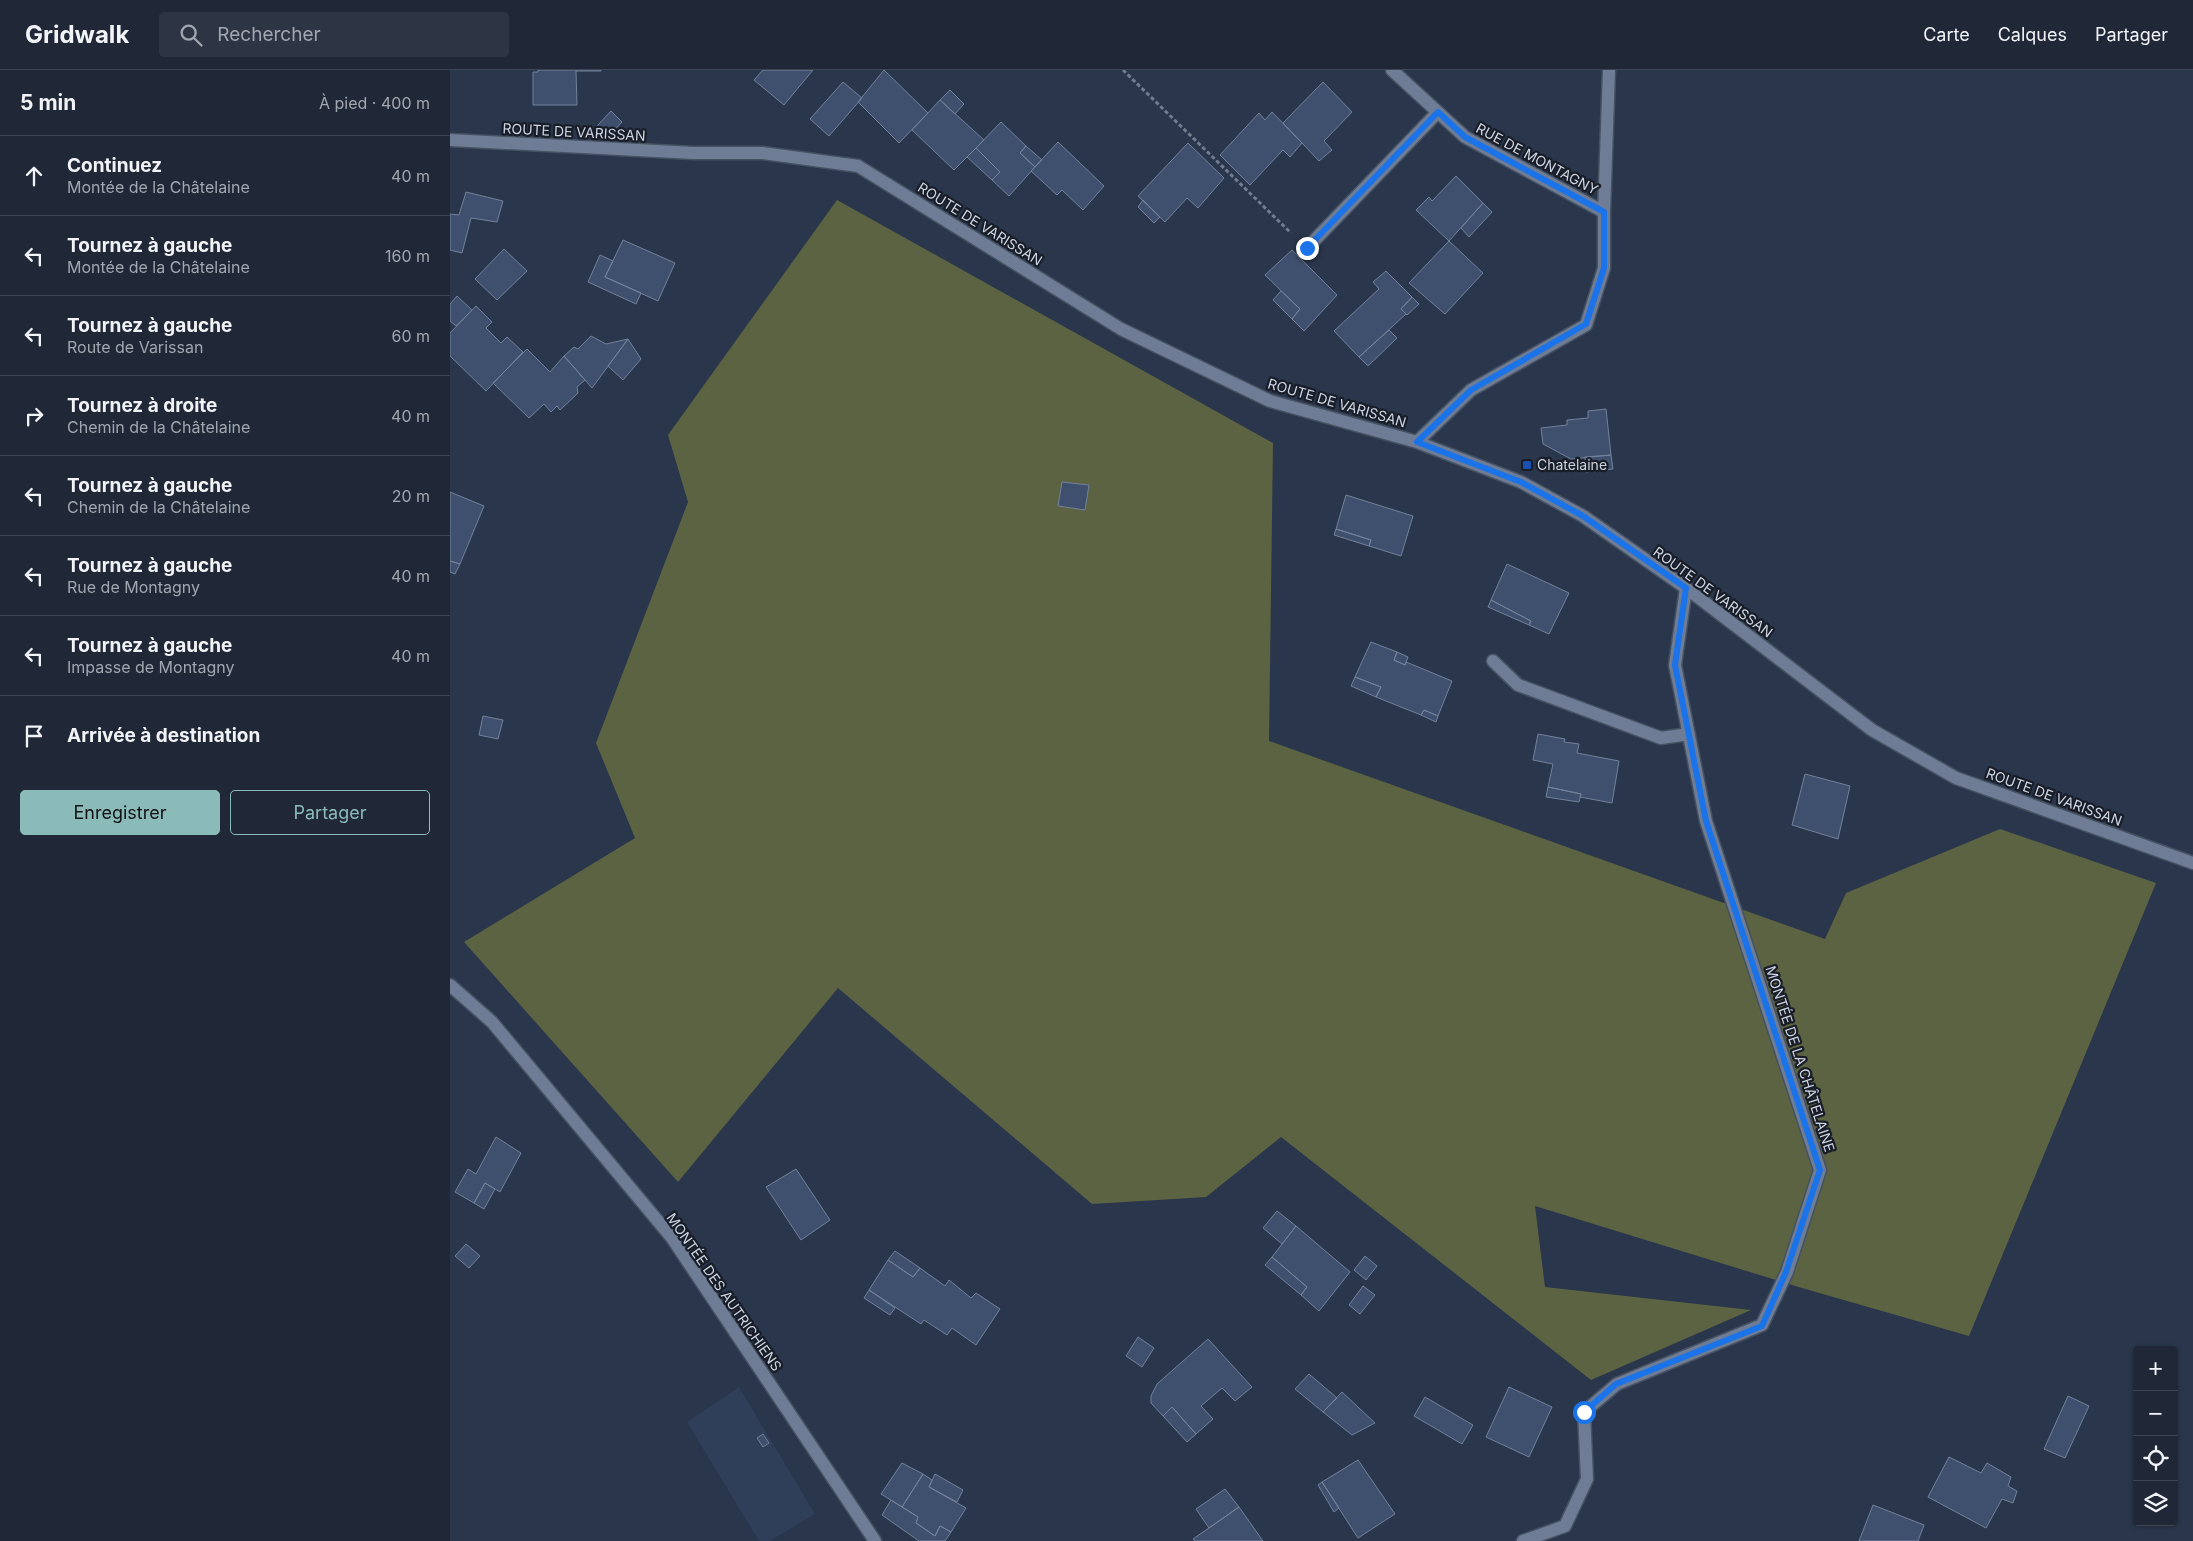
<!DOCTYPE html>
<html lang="fr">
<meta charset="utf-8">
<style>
:root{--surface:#202838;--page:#2d3443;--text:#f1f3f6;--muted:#a2a6ae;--line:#3d4453;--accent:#8bbbb9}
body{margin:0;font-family:Inter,sans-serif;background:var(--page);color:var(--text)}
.controls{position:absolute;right:15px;bottom:15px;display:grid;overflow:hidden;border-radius:5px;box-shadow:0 1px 4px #0004}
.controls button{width:45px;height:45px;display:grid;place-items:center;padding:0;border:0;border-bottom:1px solid var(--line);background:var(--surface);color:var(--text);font:25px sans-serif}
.stop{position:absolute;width:15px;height:15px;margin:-11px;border:4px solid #1a73e8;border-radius:50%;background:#fff}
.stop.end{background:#1a73e8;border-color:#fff;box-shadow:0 1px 5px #0008}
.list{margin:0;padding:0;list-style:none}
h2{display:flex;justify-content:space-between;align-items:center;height:65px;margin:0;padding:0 20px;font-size:21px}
h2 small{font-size:16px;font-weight:400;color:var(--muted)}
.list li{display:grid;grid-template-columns:32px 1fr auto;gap:15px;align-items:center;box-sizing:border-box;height:80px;padding:0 20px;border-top:1px solid var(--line)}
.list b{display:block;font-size:19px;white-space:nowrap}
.list p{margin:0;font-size:16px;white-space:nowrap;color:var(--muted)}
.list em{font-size:16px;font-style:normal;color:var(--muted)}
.actions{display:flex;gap:10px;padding:15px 20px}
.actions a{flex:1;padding:11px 0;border:1px solid var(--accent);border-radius:5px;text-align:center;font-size:18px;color:var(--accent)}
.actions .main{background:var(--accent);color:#111}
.icon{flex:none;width:28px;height:28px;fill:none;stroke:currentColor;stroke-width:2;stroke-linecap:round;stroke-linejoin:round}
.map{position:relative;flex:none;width:1743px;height:1471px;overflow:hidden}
header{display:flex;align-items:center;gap:30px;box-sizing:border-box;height:70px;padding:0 25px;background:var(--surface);border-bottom:1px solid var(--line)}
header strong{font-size:24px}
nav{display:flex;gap:28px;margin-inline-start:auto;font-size:18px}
.search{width:350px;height:45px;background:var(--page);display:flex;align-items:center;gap:12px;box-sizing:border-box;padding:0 18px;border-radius:5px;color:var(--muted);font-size:19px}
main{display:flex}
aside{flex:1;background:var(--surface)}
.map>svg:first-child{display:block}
.built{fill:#2f3f59}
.green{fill:#5c6342}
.building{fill:#3f506e;stroke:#73819a}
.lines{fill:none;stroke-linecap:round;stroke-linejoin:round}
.minor-casing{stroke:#465162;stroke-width:15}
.path{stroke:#717c8d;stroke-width:3;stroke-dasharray:4 2.5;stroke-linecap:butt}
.minor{stroke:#6e7d95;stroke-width:12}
.route{stroke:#1a73e8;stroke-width:6}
.transit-dot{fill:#1a4fb4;stroke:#181d27;stroke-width:2}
.labels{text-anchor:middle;stroke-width:4.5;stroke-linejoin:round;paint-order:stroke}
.street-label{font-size:14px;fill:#cdd5e2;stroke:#181d27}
.poi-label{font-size:14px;fill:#cdd5e2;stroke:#181d27;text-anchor:start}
</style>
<header>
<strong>Gridwalk</strong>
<div class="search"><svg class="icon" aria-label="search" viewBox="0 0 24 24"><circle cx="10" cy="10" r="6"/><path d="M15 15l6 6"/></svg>Rechercher</div>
<nav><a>Carte</a><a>Calques</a><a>Partager</a></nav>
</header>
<main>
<aside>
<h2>5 min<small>À pied · 400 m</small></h2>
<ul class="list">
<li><svg class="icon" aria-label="ahead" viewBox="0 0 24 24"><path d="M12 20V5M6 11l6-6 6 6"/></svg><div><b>Continuez</b><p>Montée de la Châtelaine</p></div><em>40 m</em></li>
<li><svg class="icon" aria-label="left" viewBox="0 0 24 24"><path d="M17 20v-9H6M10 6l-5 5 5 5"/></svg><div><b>Tournez à gauche</b><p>Montée de la Châtelaine</p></div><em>160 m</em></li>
<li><svg class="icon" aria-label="left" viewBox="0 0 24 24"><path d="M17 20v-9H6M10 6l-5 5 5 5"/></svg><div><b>Tournez à gauche</b><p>Route de Varissan</p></div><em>60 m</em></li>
<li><svg class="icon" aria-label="right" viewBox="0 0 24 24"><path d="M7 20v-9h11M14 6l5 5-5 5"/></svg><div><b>Tournez à droite</b><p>Chemin de la Châtelaine</p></div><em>40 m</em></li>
<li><svg class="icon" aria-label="left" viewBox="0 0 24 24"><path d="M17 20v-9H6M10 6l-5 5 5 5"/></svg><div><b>Tournez à gauche</b><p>Chemin de la Châtelaine</p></div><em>20 m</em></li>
<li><svg class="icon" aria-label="left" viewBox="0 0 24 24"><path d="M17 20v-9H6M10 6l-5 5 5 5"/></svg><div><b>Tournez à gauche</b><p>Rue de Montagny</p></div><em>40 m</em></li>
<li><svg class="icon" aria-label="left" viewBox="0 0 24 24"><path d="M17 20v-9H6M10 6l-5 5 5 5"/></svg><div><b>Tournez à gauche</b><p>Impasse de Montagny</p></div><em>40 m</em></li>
<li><svg class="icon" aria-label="arrive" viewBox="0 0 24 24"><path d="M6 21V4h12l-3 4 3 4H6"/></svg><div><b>Arrivée à destination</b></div></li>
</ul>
<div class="actions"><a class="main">Enregistrer</a><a>Partager</a></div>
</aside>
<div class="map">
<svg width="1743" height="1471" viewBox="0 0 1743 1471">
<rect width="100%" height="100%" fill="#2a364b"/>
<path class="built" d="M289 1317 365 1444 320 1471H309L237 1352Z"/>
<path class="green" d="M387 130 823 373 819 671 1375 869 1396 823 1550 759 1706 813 1519 1266 1352 1218 1085 1136 1095 1217 1301 1240 1141 1310 831 1067 756 1127 642 1134 388 918 228 1112 14 872 185 768 146 673 238 432 218 365Z"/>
<path class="building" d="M88 0H151V1H126L127 35H83V2H88Z
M313 0H363L334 35 304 10Z
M434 0 478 43 449 73 408 32Z
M393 12 412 28 379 66 360 49Z
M873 12 902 42 874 71 882 80 869 91 833 53Z
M500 20 514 34 505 44 490 30Z
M490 30 534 70 504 100 462 60Z
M161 41 172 52 159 66 147 56Z
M822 42 852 73 840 87 833 80 800 115 770 85 809 43 815 50Z
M551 52 576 76 570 83 585 97 559 126 542 110 550 102 526 78Z
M608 72 654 116 633 140 612 120 607 125 581 101Z
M738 73 774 108 748 138 737 128 715 152 688 126Z
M576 76 592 90 585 97 570 83Z
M526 78 550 102 542 110 517 87Z
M1006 106 1033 133 999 171 966 140 979 127 982 131Z
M16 122 53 131 47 152 21 148 12 183 0 180V144L9 145Z
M693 130 710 147 704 153 688 137Z
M1033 133 1042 142 1019 167 1011 158Z
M173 170 225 193 208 231 155 207Z
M999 171 1033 203 995 244 959 213Z
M54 179 77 201 47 230 25 209Z
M842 180 887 225 854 261 842 249 850 239 815 205Z
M150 185 163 191 155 207 191 223 186 234 138 212Z
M936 201 962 227 951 239 956 244 909 287 884 261 929 219 923 212Z
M831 221 850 239 842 249 823 230Z
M7 226 22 240 6 256 0 251V234Z
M962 227 969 234 957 245 951 239Z
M26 236 42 252 36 258 51 273 57 267 73 282 36 321 0 286V263Z
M939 260 947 268 918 296 909 287Z
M141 266 156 274 178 269 142 318 114 286 124 277 128 279Z
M178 269 191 289 173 310 158 296Z
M77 279 100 302 114 286 135 310 127 317 128 323 110 340 107 336 101 342 94 334 79 348 43 313Z
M1156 339 1161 385 1121 389 1093 374 1091 358 1117 355V350L1138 348V341Z
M1161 385 1163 399 1136 402 1135 387Z
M612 412 639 415 635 440 608 436Z
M0 422 34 436 10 494 0 491Z
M896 425 963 446 951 486 919 476 921 470 886 459Z
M886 459 921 470 919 476 884 465Z
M0 491 10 494 5 504 0 502Z
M1057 494 1119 523 1099 564 1079 555 1081 551 1041 530Z
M1041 530 1081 551 1079 555 1038 537Z
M921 572 947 582 944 590 955 595 956 592 1002 611 988 646 974 640 971 645 926 627 931 617 905 607Z
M947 582 958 587 955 595 944 590Z
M905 607 931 617 926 627 901 616Z
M974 640 988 646 986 652 971 645Z
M33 646 53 650 48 669 29 665Z
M1088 664 1115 669 1114 672 1129 674 1127 683 1169 691 1162 733 1130 727 1131 724 1098 717 1103 694 1083 690Z
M1355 704 1400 716 1388 769 1342 755Z
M1098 717 1131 724 1129 732 1096 727Z
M46 1067 71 1083 50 1122 35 1113 24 1133 5 1122 18 1099 26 1104Z
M346 1099 380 1150 351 1170 316 1117Z
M35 1113 45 1119 34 1139 24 1133Z
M827 1141 846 1156 832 1174 813 1158Z
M846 1156 900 1202 869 1241 851 1225 857 1217 822 1187Z
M16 1174 30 1186 19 1198 5 1186Z
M445 1181 470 1198 463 1207 438 1190Z
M915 1186 927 1196 916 1210 904 1200Z
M822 1187 857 1217 851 1225 815 1195Z
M438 1190 463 1207 470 1198 495 1216 499 1210 521 1228 526 1223 550 1239 526 1275 502 1258 497 1265 474 1250 471 1254 419 1220Z
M913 1216 925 1225 910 1244 899 1235Z
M419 1220 445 1238 440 1245 414 1228Z
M688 1267 704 1278 692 1297 676 1286Z
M758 1269 802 1317 785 1331 772 1318 751 1336 763 1349 746 1364 722 1337 713 1346 701 1333V1326L707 1314Z
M859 1304 887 1328 873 1342 845 1319Z
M1059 1317 1102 1337 1079 1387 1036 1367Z
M892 1322 925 1353 902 1365 873 1342Z
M1618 1326 1639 1336 1615 1388 1594 1379Z
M975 1327 1023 1355 1012 1374 964 1346Z
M722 1337 746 1364 737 1372 713 1346Z
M313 1364 319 1373 313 1377 307 1368Z
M1499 1387 1531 1403 1537 1393 1561 1407 1558 1416 1567 1421 1563 1433 1552 1429 1536 1458 1478 1427Z
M908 1390 945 1444 908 1468 872 1412Z
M452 1393 473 1404 452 1437 431 1424Z
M473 1404 482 1410 479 1417 516 1438 501 1462 490 1456 485 1466 466 1453 468 1447 452 1437Z
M485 1404 513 1420 507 1432 479 1417Z
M872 1412 889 1438 884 1442 868 1415Z
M775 1419 789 1437 759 1458 746 1439Z
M441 1430 468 1447 466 1453 485 1466 490 1456 501 1462 495 1471H469L432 1445Z
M1423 1435 1474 1455 1468 1471H1409Z
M789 1437 813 1471H745L743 1469Z"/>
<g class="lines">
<g class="minor-casing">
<path id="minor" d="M942 0 1015 67 1154 142
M0 70 243 83H312L408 96 671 259 820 331 967 372 1071 412 1133 446 1236 518 1422 660 1506 708 1743 793
M857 178 988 42
M967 372 1021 320 1136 255 1154 198V142L1159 0
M1043 591 1068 615 1211 668 1239 664
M0 915 42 952 222 1168 425 1471
M1073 1471 1115 1456 1137 1409 1134 1342 1167 1314 1312 1255 1337 1202 1370 1100 1256 751 1225 595 1236 518"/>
</g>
<path class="path" d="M673 0 841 163"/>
<use href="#minor" class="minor"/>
</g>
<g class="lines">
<path class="route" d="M857 178 988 42 1015 67 1154 142V198L1136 254 1021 320 967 372 1071 412 1133 446 1236 518 1225 595 1256 751 1370 1100 1336 1202 1312 1256 1166 1314 1134 1342"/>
</g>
<rect class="transit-dot" x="1072" y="390" width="10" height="10" rx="2.5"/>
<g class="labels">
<g class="street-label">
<text transform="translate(124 62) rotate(3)" y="5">ROUTE DE VARISSAN</text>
<text transform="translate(1087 89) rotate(28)" y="5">RUE DE MONTAGNY</text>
<text transform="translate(530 154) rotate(32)" y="5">ROUTE DE VARISSAN</text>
<text transform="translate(887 333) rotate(16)" y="5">ROUTE DE VARISSAN</text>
<text transform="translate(1263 522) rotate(36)" y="5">ROUTE DE VARISSAN</text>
<text transform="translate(1604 727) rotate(20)" y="5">ROUTE DE VARISSAN</text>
<text transform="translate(1350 989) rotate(72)" y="5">MONTÉE DE LA CHÂTELAINE</text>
<text transform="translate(274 1222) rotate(55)" y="5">MONTÉE DES AUTRICHIENS</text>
</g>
<g class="poi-label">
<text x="1087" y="400">Chatelaine</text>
</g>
</g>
</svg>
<div class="controls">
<button>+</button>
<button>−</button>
<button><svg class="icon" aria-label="locate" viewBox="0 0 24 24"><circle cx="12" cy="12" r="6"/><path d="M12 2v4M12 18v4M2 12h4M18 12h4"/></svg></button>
<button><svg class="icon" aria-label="layers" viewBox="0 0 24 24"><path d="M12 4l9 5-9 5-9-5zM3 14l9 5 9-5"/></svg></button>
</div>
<div class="stop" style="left:1134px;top:1342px"></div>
<div class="stop end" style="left:857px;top:178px"></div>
</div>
</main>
